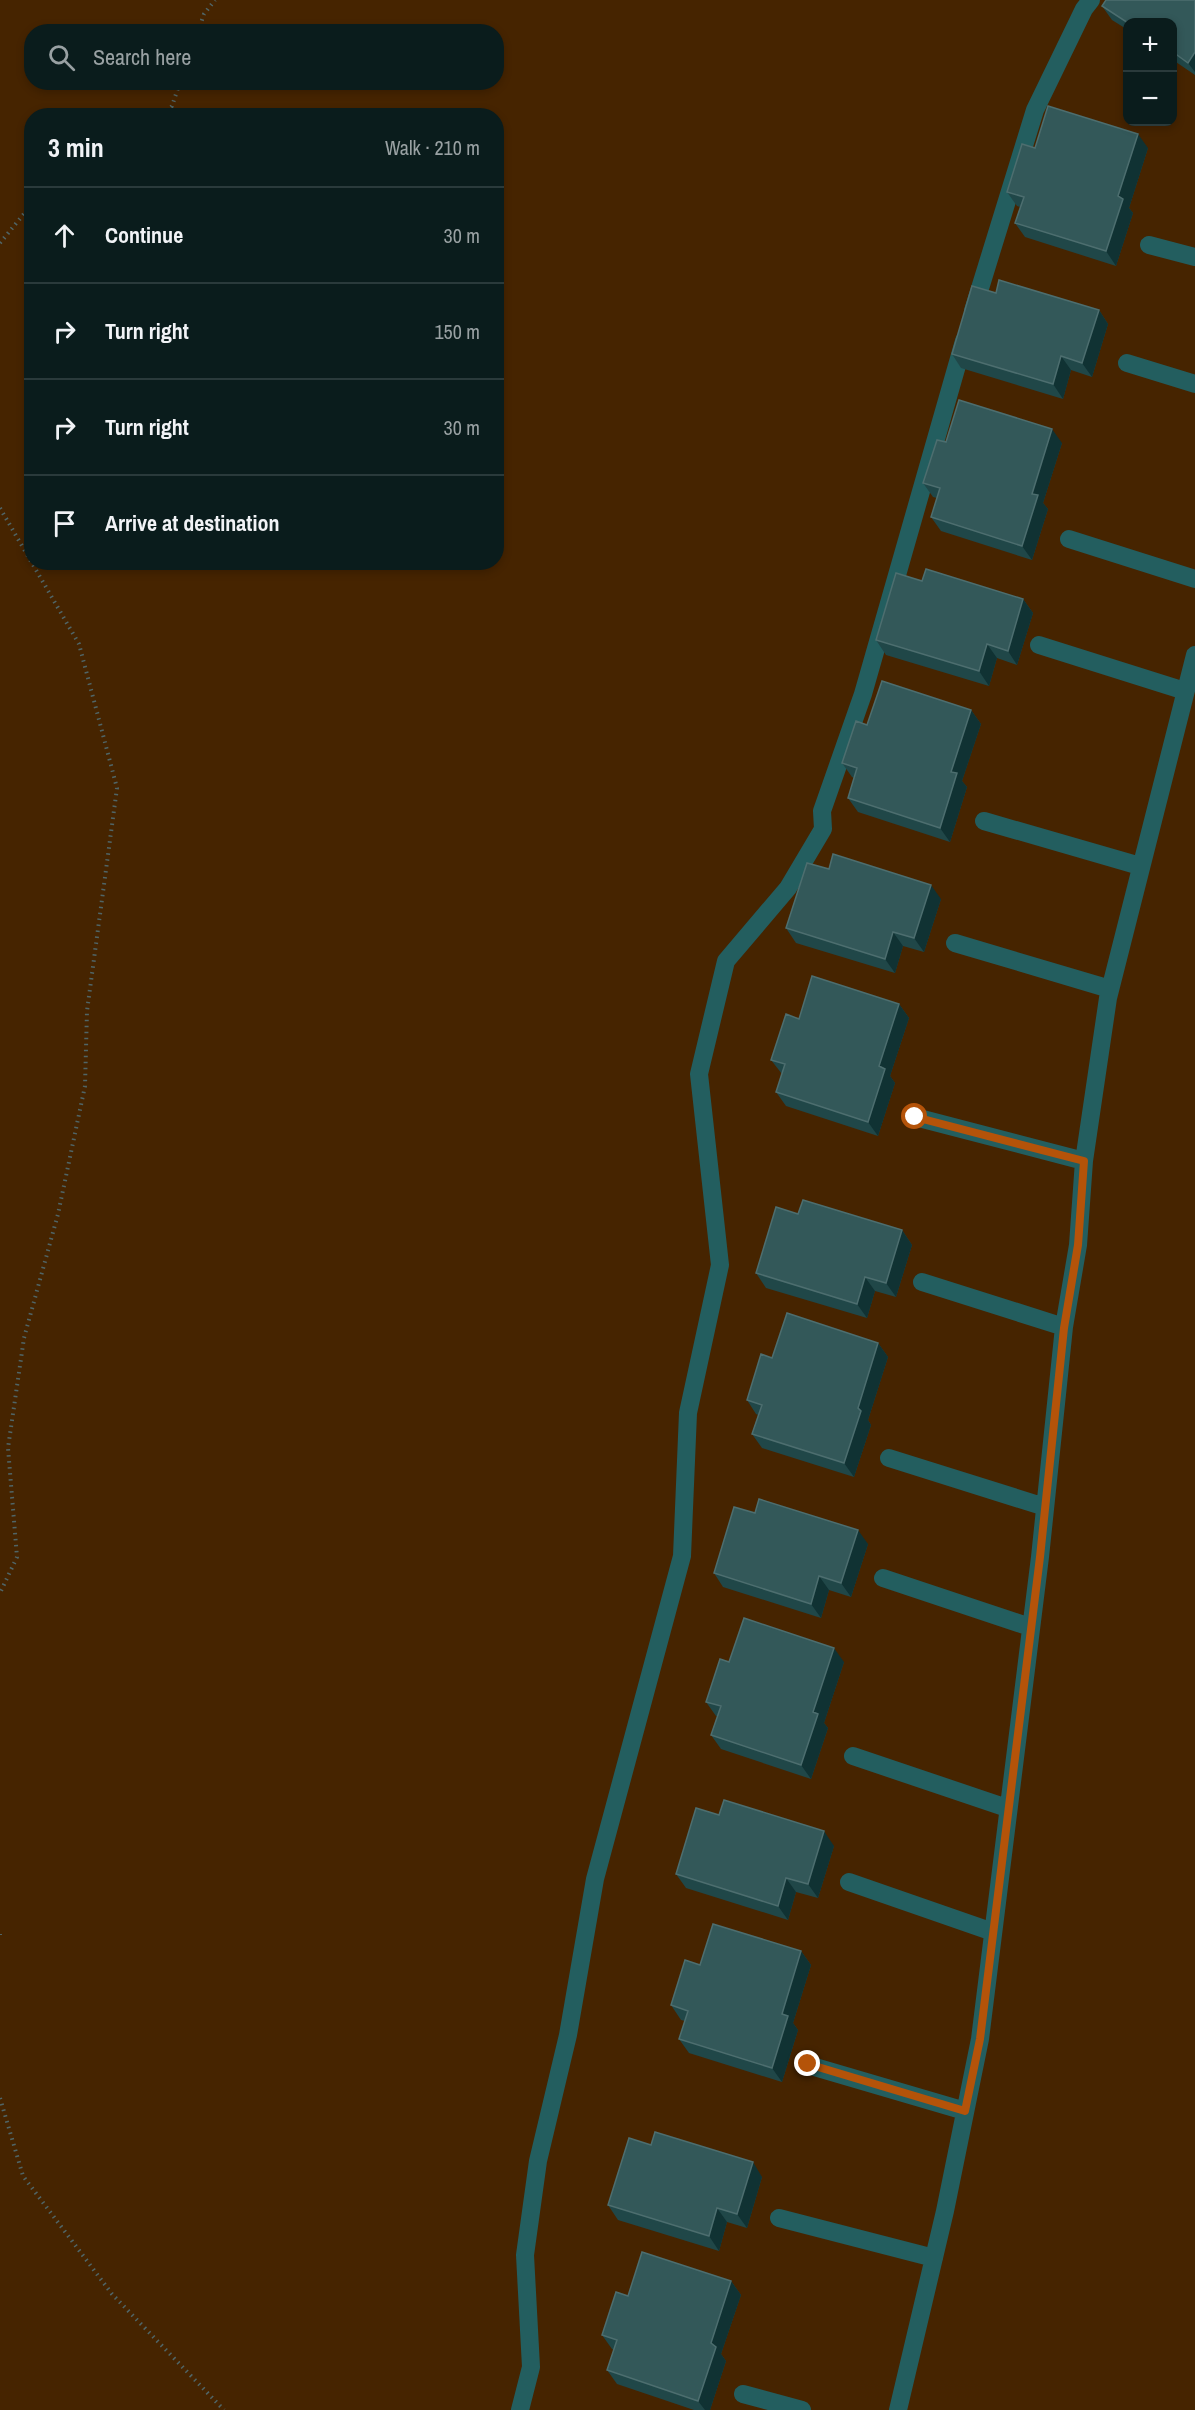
<!DOCTYPE html>
<meta charset="utf-8">
<style>
:root{--surface:#0a1c1c;--page:#132525;--text:#f1f3f6;--muted:#99a1a3;--line:#2a3a3b}
body{margin:0;font-family:"Archivo Narrow",sans-serif;background:var(--page);color:var(--text)}
.controls{position:absolute;right:18px;top:18px;display:grid;overflow:hidden;border-radius:12px;box-shadow:0 3px 9px #0003}
.controls button{width:54px;height:54px;display:grid;place-items:center;padding:0;border:0;border-bottom:2px solid var(--line);background:var(--surface);color:var(--text);font:30px sans-serif}
.stop{position:absolute;width:18px;height:18px;margin:-14px;border:4px solid #b45309;border-radius:50%;background:#fff}
.stop.end{background:#b45309;border-color:#fff;box-shadow:0 2px 6px #0008}
.list{margin:0;padding:0;list-style:none}
h2{display:flex;justify-content:space-between;align-items:center;height:78px;margin:0;padding:0 24px;font-size:26px}
h2 small{font-size:20px;font-weight:400;color:var(--muted)}
.list li{display:grid;grid-template-columns:39px 1fr auto;gap:18px;align-items:center;box-sizing:border-box;height:96px;padding:0 24px;border-top:2px solid var(--line)}
.list b{display:block;font-size:22px;white-space:nowrap}
.list em{font-size:20px;font-style:normal;color:var(--muted)}
.icon{flex:none;width:33px;height:33px;fill:none;stroke:currentColor;stroke-width:2;stroke-linecap:round;stroke-linejoin:round}
.map{position:relative;flex:none;width:1195px;height:2410px;overflow:hidden}
.search{position:absolute;background:var(--surface);box-shadow:0 3px 9px #0003;left:24px;top:24px;width:480px;height:66px;display:flex;align-items:center;gap:15px;box-sizing:border-box;padding:0 21px;border-radius:24px;color:var(--muted);font-size:22px}
.panel{position:absolute;background:var(--surface);box-shadow:0 3px 9px #0003;left:24px;top:108px;width:480px;height:462px;border-radius:24px}
.map>svg:first-child{display:block}
.green{fill:#462400;fill-rule:evenodd}
.lines{fill:none;stroke-linecap:round;stroke-linejoin:round}
.path{stroke:#506566;stroke-width:4;stroke-dasharray:1.5 4.5;stroke-linecap:butt}
.minor{stroke:#235e5f;stroke-width:18}
.wall{fill:#204748}
.shaded-wall{fill:#103233}
.building{fill:#335859;stroke:#4d6e6f;stroke-width:1.5}
.route{stroke:#b45309;stroke-width:8}
</style>
<div class="map">
<svg width="1195" height="2410" viewBox="0 0 1195 2410">
<rect width="100%" height="100%" fill="#0d2526"/>
<path class="green" d="M0 0H1195V2410H0ZM1128 22H1172V122H1128ZM32 32H496V82H32ZM32 116H496V562H32Z"/>
<g class="lines">
<path class="path" d="M198 32 204 14 215 0
M163 116 172 106 180 82
M0 243 32 204
M0 508 79 644 117 788 87 1011 85 1086 58 1214 24 1338 8 1448 17 1557 0 1593
M0 1934V1935
M0 2098 23 2176 112 2294 224 2410"/>
<path class="minor" d="M1149 245 1195 257
M973 311 1035 110 1084 9 1091 0
M1127 363 1195 384
M1069 539 1195 579
M1039 645 1185 691
M984 821 1140 866
M955 943 1110 989
M915 1117 1084 1161
M922 1282 1064 1327
M889 1458 1045 1507
M883 1578 1030 1627
M853 1756 1007 1808
M849 1882 993 1932
M808 2065 965 2111
M779 2218 934 2258
M743 2394 802 2410
M520 2410 531 2367 525 2255 538 2161 568 2035 595 1879 682 1556 688 1413 720 1265 699 1074 726 961 788 888 823 829 822 811 863 694 964 341
M898 2410 945 2211 980 2039 1040 1557 1064 1327 1078 1245 1084 1161 1108 998 1195 655"/>
</g>
<path class="wall" d="M1195 0V75L1173 60V22H1128V30L1112 20 1102 6Z
M1035 148H1148L1129 208 1133 213 1116 266 1025 237 1015 223 1020 207 1017 206 1007 192Z
M996 293 1099 310 1108 324 1092 377 1071 370 1063 399 961 368 952 354Z
M946 442 1062 443 1043 503 1048 509 1032 560 941 531 931 517 937 498 933 497 923 483Z
M922 581 1023 599 1033 613 1017 665 997 658 989 686 886 655 876 640Z
M971 710 981 724 962 781 967 787 950 842 858 812 848 798 854 778 852 777 842 763 867 725Z
M941 899 924 952 903 946 895 973 796 943 786 928Z
M899 1004 909 1018 890 1076 895 1083 878 1136 786 1106 776 1092 782 1074 771 1060 799 1019Z
M798 1214 902 1230 912 1245 896 1297 875 1291 867 1318 766 1288 756 1273Z
M878 1343 888 1357 868 1420 871 1425 854 1477 762 1448 752 1434 758 1415 756 1414 747 1400 772 1358Z
M755 1513 868 1544 851 1597 829 1590 821 1618 723 1587 714 1573Z
M729 1662H844L824 1723 828 1728 811 1779 721 1749 711 1735 718 1716H716L706 1702Z
M719 1815 834 1846 818 1898 796 1892 788 1920 686 1888 676 1874Z
M801 1951 811 1965 793 2023 798 2030 782 2082 689 2053 679 2039 685 2021 681 2020 671 2005 700 1965Z
M651 2145 762 2177 747 2228 727 2222 719 2251 618 2220 608 2205Z
M731 2281 741 2295 721 2354 726 2361 710 2410H694L617 2384 607 2370 614 2350 612 2349 602 2335 628 2296Z"/>
<path class="shaded-wall" d="M1195 52V72L1188 63Z
M1138 134 1148 148 1129 208 1133 213 1116 266 1106 251 1118 196Z
M1099 310 1108 324 1092 377 1082 363Z
M1061 356 1071 370 1063 399 1053 384Z
M1052 429 1062 443 1043 503 1048 509 1032 560 1022 546 1032 494Z
M1023 599 1033 613 1017 665 1008 651Z
M987 644 997 658 989 686 979 671Z
M971 710 981 724 962 781 967 787 950 842 940 828 951 772Z
M931 885 941 899 924 952 914 938Z
M893 932 903 946 895 973 885 959Z
M899 1004 909 1018 890 1076 895 1083 878 1136 868 1122 879 1066Z
M902 1230 912 1245 896 1297 886 1283Z
M865 1277 875 1291 867 1318 857 1304Z
M878 1343 888 1357 868 1420 871 1425 854 1477 844 1463 858 1408Z
M858 1530 868 1544 851 1597 841 1583Z
M819 1576 829 1590 821 1618 811 1604Z
M834 1648 844 1662 824 1723 828 1728 811 1779 801 1765 813 1712Z
M824 1831 834 1846 818 1898 808 1884Z
M786 1878 796 1892 788 1920 778 1906Z
M801 1951 811 1965 793 2023 798 2030 782 2082 772 2068 782 2014Z
M753 2162 762 2177 747 2228 737 2214Z
M717 2208 727 2222 719 2251 709 2236Z
M731 2281 741 2295 721 2354 726 2361 710 2410H705L698 2401 711 2343Z"/>
<path class="building" d="M1106 0H1195V52L1188 63 1173 52V22L1128 23 1102 6Z
M1048 106 1138 134 1118 196 1123 199 1106 251 1015 223 1024 197 1007 192 1022 144 1035 148Z
M999 280 1099 310 1082 363 1061 356 1053 384 952 354 972 286 996 293Z
M959 400 1052 429 1032 494 1038 495 1022 546 931 517 940 488 923 483 937 440 946 442Z
M926 569 1023 599 1008 651 987 644 979 671 876 640 896 573 922 581Z
M882 681 971 710 951 772 957 773 940 828 848 798 857 768 842 763 856 721 867 725Z
M833 854 931 885 914 938 893 932 885 959 786 928 807 863 829 869Z
M812 976 899 1004 879 1066 885 1069 868 1122 776 1092 785 1064 771 1060 786 1014 799 1019Z
M803 1200 902 1230 886 1283 865 1277 857 1304 756 1273 776 1207 798 1214Z
M787 1313 878 1343 858 1408 861 1411 844 1463 752 1434 762 1405 747 1400 761 1354 772 1358Z
M759 1499 858 1530 841 1583 819 1576 811 1604 714 1573 734 1507 755 1513Z
M744 1618 834 1648 813 1712 818 1714 801 1765 711 1735 721 1706 706 1702 720 1659 729 1662Z
M724 1800 824 1831 808 1884 786 1878 778 1906 676 1874 696 1808 719 1815Z
M713 1924 801 1951 782 2014 788 2016 772 2068 679 2039 688 2011 671 2005 685 1960 700 1965Z
M655 2132 753 2162 737 2214 717 2208 709 2236 608 2205 629 2138 651 2145Z
M642 2252 731 2281 711 2343 716 2347 698 2401 607 2370 617 2340 602 2335 616 2292 628 2296Z"/>
<g class="lines">
<path class="route" d="M808 2064 965 2111 980 2039 1040 1557 1064 1328 1078 1245 1084 1161 915 1117"/>
</g>
</svg>
<div class="controls">
<button>+</button>
<button>−</button>
</div>
<div class="stop" style="left:915px;top:1117px"></div>
<div class="stop end" style="left:808px;top:2064px"></div>
<div class="search"><svg class="icon" aria-label="search" viewBox="0 0 24 24"><circle cx="10" cy="10" r="6"/><path d="M15 15l6 6"/></svg>Search here</div>
<section class="panel">
<h2>3 min<small>Walk · 210 m</small></h2>
<ul class="list">
<li><svg class="icon" aria-label="ahead" viewBox="0 0 24 24"><path d="M12 20V5M6 11l6-6 6 6"/></svg><div><b>Continue</b></div><em>30 m</em></li>
<li><svg class="icon" aria-label="right" viewBox="0 0 24 24"><path d="M7 20v-9h11M14 6l5 5-5 5"/></svg><div><b>Turn right</b></div><em>150 m</em></li>
<li><svg class="icon" aria-label="right" viewBox="0 0 24 24"><path d="M7 20v-9h11M14 6l5 5-5 5"/></svg><div><b>Turn right</b></div><em>30 m</em></li>
<li><svg class="icon" aria-label="arrive" viewBox="0 0 24 24"><path d="M6 21V4h12l-3 4 3 4H6"/></svg><div><b>Arrive at destination</b></div></li>
</ul>
</section>
</div>
